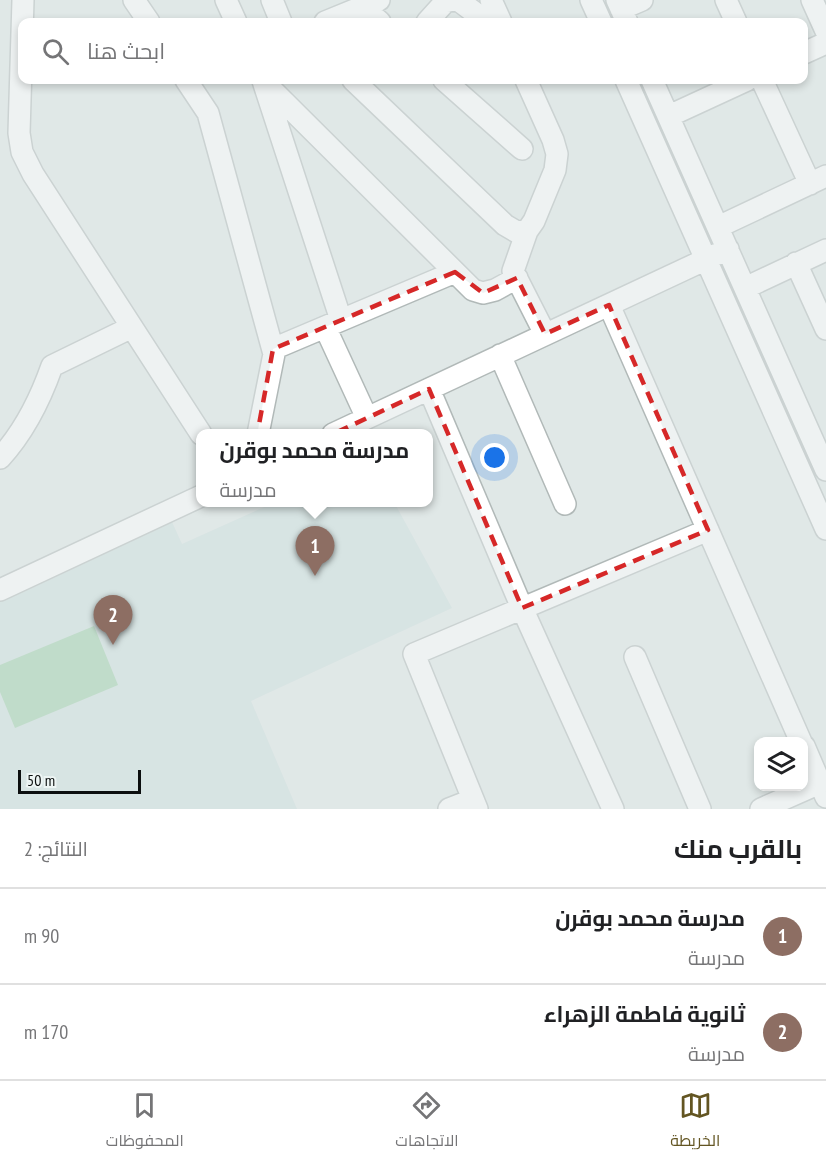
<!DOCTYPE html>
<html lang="ar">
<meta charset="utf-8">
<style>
:root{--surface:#fff;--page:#f2f2f2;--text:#202124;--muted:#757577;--line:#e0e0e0;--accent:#635522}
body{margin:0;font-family:"PT Sans Narrow",Cairo,sans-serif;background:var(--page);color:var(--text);direction:rtl}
.controls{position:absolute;right:18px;bottom:18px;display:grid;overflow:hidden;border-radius:12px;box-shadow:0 3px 9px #0003}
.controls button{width:54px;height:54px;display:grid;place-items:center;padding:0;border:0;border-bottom:2px solid var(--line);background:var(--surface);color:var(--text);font:30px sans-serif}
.scale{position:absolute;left:18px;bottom:15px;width:123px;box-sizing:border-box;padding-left:6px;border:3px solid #0c0f0f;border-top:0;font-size:16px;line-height:21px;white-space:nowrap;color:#0c0f0f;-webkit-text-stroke:4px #edf5f4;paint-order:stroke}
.you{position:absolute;left:495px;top:458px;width:21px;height:21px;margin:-15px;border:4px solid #fff;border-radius:50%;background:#1a73e8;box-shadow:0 0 0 9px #1a73e833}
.badge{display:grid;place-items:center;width:39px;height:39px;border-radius:50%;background:var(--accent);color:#fff;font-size:20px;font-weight:700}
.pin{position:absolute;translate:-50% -50px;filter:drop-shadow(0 2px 3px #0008)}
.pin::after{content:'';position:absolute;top:32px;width:21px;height:18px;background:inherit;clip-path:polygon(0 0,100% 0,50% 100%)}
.popup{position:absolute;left:196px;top:429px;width:237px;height:78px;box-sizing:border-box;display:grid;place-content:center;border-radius:12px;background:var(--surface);filter:drop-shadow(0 2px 4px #0005);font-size:20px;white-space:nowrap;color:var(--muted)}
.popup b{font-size:22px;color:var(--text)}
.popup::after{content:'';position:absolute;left:50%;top:100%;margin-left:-12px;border:12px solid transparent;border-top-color:var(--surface)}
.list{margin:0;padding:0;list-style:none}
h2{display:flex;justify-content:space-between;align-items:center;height:78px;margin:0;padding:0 24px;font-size:26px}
h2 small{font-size:20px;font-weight:400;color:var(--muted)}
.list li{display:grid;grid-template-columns:39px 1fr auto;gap:18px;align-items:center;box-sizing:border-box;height:96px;padding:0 24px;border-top:2px solid var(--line)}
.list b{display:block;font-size:22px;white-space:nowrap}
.list p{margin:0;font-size:20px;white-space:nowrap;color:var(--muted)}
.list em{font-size:20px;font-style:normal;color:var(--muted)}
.icon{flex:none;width:33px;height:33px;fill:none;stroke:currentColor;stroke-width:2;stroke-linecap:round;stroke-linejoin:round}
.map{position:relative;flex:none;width:826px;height:809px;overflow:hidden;direction:ltr}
.search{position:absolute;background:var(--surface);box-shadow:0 3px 9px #0003;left:18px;right:18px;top:18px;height:66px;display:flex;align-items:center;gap:15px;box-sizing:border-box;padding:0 21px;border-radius:12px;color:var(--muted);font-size:22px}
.sheet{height:270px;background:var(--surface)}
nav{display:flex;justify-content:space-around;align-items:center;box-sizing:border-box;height:84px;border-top:2px solid var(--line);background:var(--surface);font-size:16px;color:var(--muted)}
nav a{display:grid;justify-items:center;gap:3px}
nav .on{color:var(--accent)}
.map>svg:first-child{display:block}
.built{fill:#cddfdd}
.green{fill:#99cea6}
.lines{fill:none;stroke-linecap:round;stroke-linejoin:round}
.minor-casing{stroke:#b1b9b8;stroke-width:24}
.minor{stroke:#fff;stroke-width:21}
.marked{fill:none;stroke:#d62828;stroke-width:4.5;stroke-dasharray:12 8;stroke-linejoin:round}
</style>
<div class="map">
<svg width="826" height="809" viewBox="0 0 826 809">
<rect width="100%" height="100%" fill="#e0e8e7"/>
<path class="built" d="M394 502 452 608 251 701 297 809H0V590L167 511 182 544 273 503Z"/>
<path class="green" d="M94 626 118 685 15 728 0 692V665Z"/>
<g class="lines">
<g class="minor-casing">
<path id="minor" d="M23 0 19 133 22 152 33 174 201 434
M134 0 149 22
M226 0 236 22
M272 0 281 22
M491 0 501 22
M591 0 601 22
M617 0 627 22
M726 0 736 22
M812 0 826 31
M363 7 380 22
M621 9 642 0
M325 22 379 0
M427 22 446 1 458 0 478 15
M804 53 826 43
M186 80 208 113 274 354 258 434
M353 80 505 225 517 232 527 231 534 221 555 170 557 154 553 140 526 80
M444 80 522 149
M626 80 826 529
M652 80 826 470
M762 80 810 184
M263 81 473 290 483 293 495 290 517 278
M264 84 341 320
M669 116 747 80
M718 227 826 176
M527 231 513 271 545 334
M796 263 826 329
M745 288 826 250
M609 305 801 742
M325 327 367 418
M273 349 455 272
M500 355 565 504
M429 389 522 608 613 809
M333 434 728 249
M0 458C25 431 40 400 52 366L132 327
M0 590 201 496
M635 657 700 809
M804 746 826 797
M449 809 472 800
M477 809 414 654 708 530
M761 809 820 783"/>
</g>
<use href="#minor" class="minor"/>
</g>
<path d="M0 0H826V809H0ZM455 272 483 293 517 278 545 334 609 305 708 530 522 608 429 389 250 473 273 349Z" fill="#e0e8e7" fill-opacity=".55" fill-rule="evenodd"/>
<path class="marked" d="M455 272 483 293 517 278 545 334 609 305 708 530 522 608 429 389 250 473 273 349Z"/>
</svg>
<div class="controls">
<button><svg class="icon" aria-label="layers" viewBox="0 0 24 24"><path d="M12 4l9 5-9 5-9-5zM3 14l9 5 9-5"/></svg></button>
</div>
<div class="scale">50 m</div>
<div class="you"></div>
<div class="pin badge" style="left:315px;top:576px;background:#8d6e63">1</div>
<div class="popup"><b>مدرسة محمد بوقرن</b>مدرسة</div>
<div class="pin badge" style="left:113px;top:645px;background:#8d6e63">2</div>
<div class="search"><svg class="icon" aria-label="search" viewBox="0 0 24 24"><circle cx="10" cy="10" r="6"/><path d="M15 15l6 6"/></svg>ابحث هنا</div>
</div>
<section class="sheet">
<h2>بالقرب منك<small>النتائج: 2</small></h2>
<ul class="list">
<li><span class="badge" style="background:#8d6e63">1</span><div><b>مدرسة محمد بوقرن</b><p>مدرسة</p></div><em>90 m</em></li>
<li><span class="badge" style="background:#8d6e63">2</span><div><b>ثانوية فاطمة الزهراء</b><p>مدرسة</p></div><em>170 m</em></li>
</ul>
</section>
<nav>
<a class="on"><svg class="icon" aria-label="map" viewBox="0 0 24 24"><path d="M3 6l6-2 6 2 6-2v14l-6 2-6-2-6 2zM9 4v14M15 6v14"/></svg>الخريطة</a>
<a><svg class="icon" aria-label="directions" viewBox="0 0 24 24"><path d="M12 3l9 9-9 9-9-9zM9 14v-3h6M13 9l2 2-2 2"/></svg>الاتجاهات</a>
<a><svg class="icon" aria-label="saved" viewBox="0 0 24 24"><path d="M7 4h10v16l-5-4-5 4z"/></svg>المحفوظات</a>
</nav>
